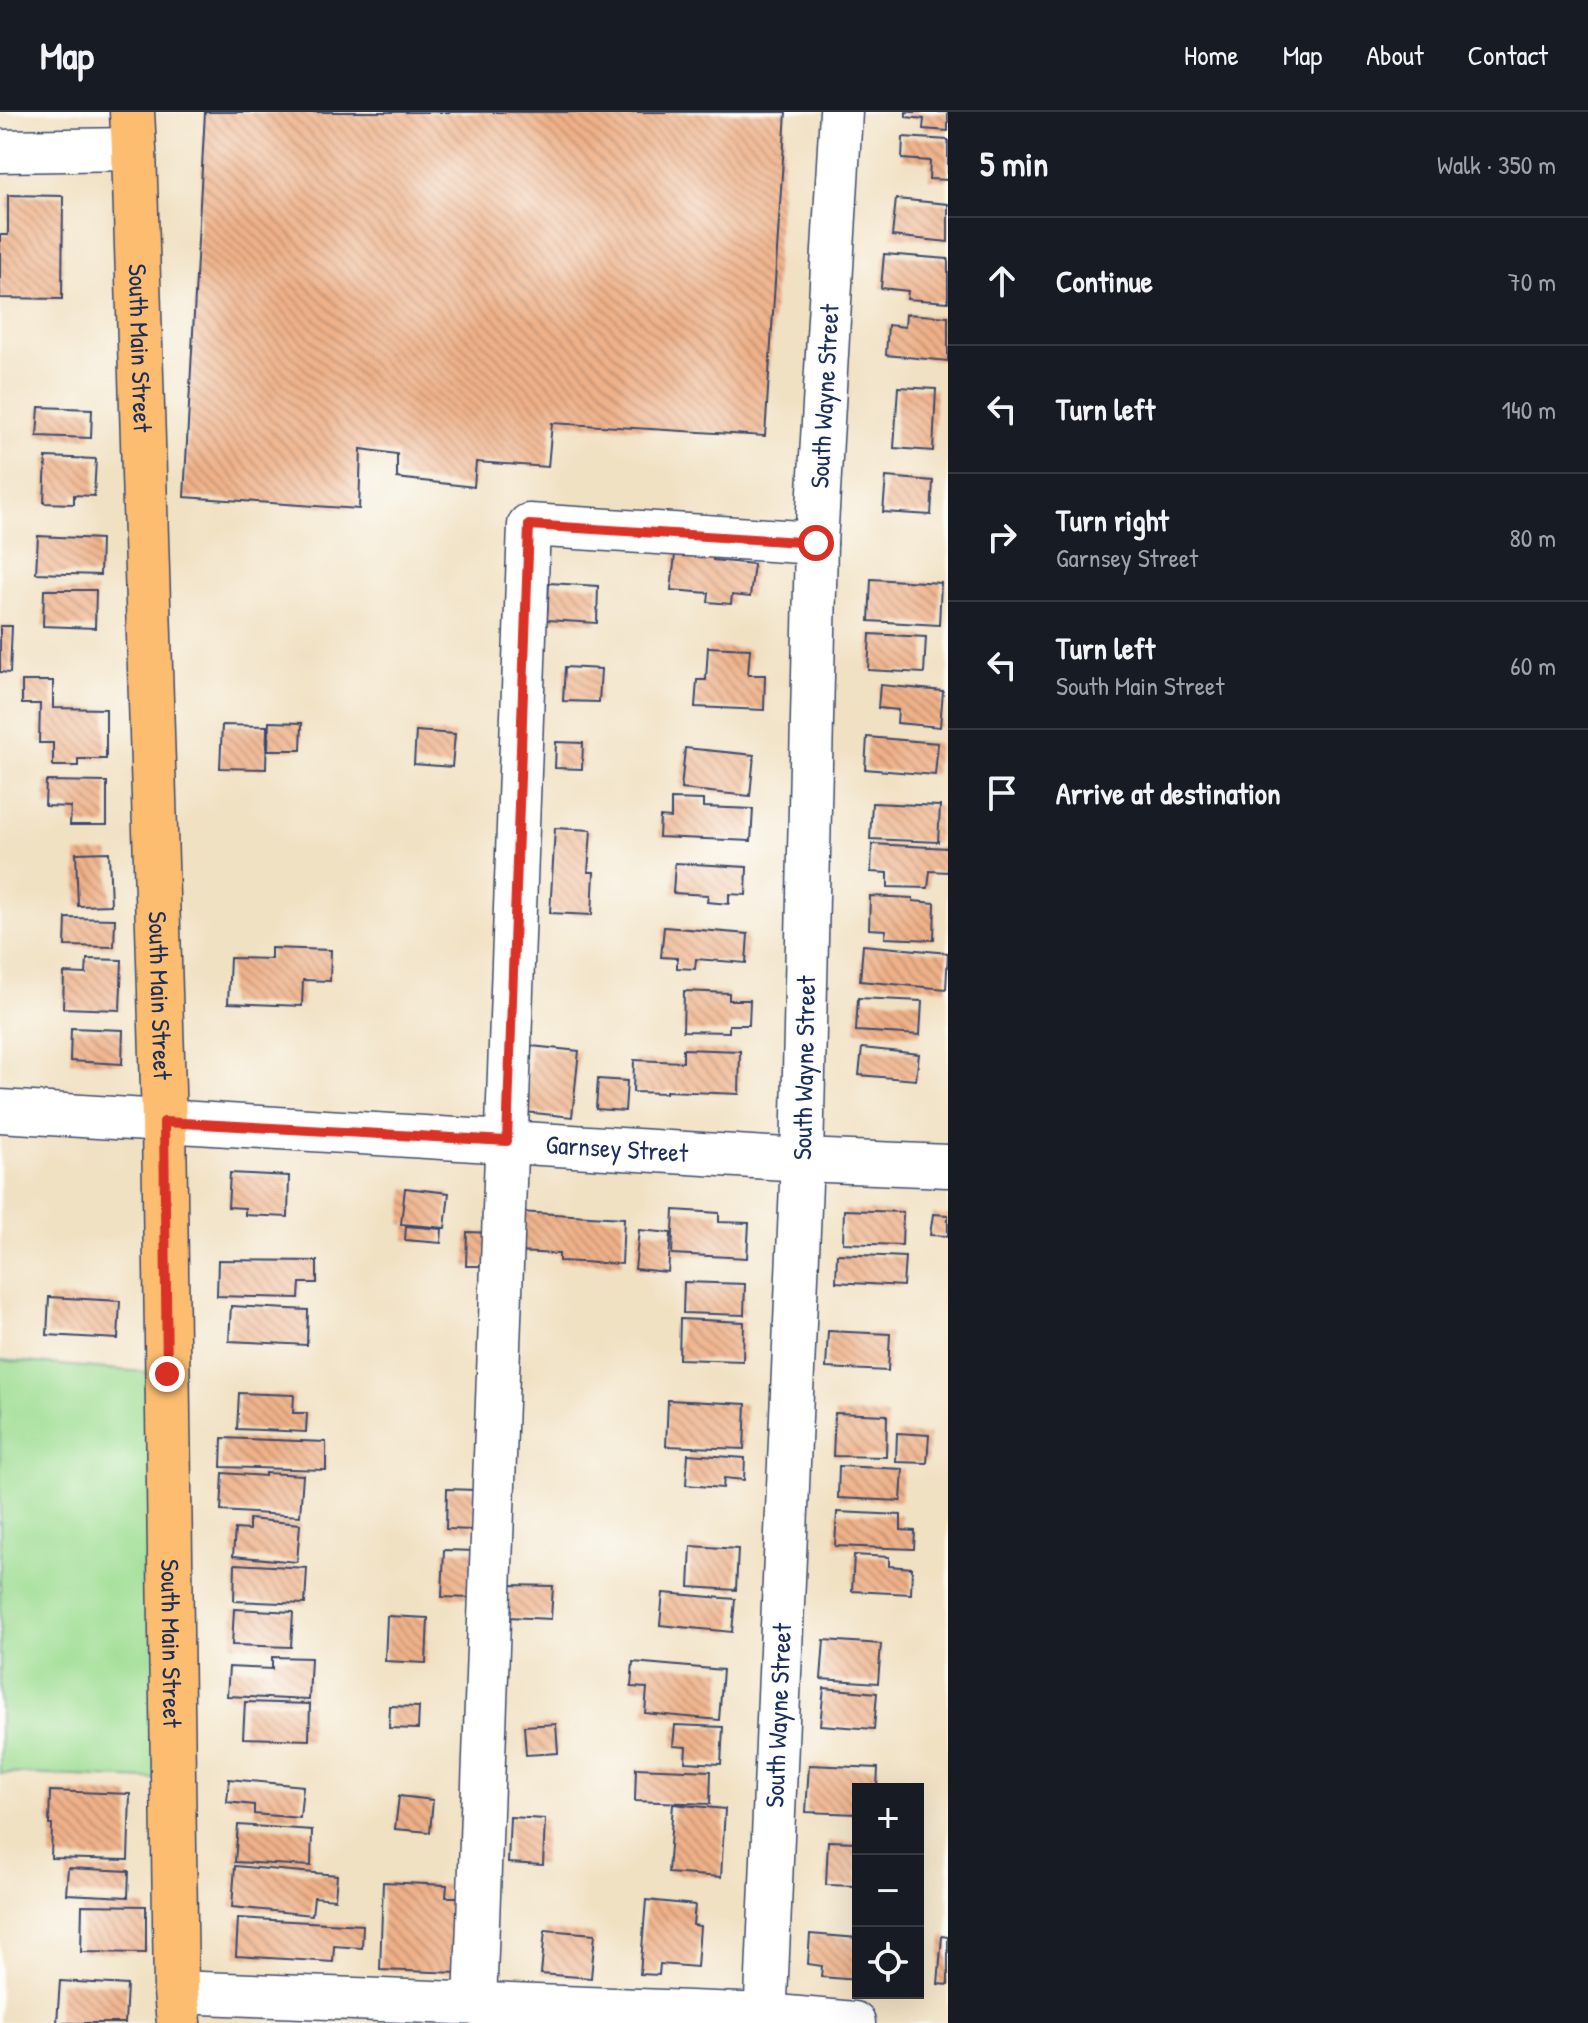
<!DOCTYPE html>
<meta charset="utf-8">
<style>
:root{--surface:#171b24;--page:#20242c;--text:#f1f3f6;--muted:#9ea1a6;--line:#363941}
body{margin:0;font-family:"Patrick Hand",sans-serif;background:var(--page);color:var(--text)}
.controls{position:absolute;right:24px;bottom:24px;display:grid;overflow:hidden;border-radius:0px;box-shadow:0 8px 32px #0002}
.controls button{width:72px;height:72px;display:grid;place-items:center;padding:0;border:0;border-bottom:2px solid var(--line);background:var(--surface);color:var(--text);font:40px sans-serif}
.stop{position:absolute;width:24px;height:24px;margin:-18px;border:6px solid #d93025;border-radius:50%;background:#fff}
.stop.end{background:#d93025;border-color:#fff;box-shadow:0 2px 8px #0008}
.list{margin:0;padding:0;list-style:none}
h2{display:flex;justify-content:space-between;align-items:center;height:104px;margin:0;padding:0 32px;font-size:34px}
h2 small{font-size:26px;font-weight:400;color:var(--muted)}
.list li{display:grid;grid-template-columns:52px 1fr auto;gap:24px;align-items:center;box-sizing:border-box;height:128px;padding:0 32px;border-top:2px solid var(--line)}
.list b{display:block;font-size:30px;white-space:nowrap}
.list p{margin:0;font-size:26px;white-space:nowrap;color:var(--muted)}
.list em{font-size:26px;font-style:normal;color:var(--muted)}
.icon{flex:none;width:44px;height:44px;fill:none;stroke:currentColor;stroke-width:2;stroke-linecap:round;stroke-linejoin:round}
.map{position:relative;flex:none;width:948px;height:1911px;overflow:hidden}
header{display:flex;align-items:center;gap:48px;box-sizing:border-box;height:112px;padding:0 40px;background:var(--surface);border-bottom:2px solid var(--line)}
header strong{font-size:38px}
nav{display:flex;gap:44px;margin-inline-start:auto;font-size:28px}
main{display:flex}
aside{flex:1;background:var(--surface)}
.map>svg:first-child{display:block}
.green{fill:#9ddd92;stroke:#5c8678;stroke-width:2}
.building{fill:url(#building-back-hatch)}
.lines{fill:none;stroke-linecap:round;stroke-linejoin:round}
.minor-casing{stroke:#3b4a6d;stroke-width:45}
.major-casing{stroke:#3b4a6d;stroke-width:47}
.minor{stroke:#fff;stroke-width:42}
.major{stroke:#fcbd6f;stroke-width:44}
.route{stroke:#d93025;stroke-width:10}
.labels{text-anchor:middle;stroke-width:7;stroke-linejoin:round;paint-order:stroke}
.street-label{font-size:26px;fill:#1b2f5e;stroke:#fdfcf7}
</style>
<header>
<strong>Map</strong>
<nav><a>Home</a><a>Map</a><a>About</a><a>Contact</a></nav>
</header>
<main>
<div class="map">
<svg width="948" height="1911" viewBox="0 0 948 1911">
<defs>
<pattern id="building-back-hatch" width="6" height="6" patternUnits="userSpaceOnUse" patternTransform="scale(2)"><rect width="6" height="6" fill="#efb188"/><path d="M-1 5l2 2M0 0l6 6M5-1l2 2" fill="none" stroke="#c19072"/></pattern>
</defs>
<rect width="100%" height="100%" fill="#fdfcf7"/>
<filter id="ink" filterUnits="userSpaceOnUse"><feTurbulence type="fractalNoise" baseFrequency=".0125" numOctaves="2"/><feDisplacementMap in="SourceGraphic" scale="16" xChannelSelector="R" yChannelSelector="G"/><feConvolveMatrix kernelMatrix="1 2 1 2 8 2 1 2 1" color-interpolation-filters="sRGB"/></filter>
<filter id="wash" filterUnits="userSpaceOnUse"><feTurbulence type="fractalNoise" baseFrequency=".006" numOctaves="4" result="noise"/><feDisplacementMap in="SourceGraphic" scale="32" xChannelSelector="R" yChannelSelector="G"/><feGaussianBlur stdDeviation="1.8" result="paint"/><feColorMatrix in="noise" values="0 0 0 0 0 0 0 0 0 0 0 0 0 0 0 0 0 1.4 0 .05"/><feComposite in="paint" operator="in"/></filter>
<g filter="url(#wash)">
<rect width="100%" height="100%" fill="#f1e1c3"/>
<path class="green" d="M0 1248 167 1262 173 1668 0 1661Z"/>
<g id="blocks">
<path class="building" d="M205 0H786L765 324 552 311 548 355 476 350 474 375 397 366V342L361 337 359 397 184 385Z
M906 0H948V19L923 17 924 7 906 5Z
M903 25 948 28V68L929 67 930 49 902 47Z
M8 83 63 84 62 187 0 186V123H8Z
M896 87 948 92V130L892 124Z
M884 142 948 147V190L907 187 908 179 881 176Z
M906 202 948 205V249L886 243 888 213 905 215Z
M898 275 936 277 933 339 894 336Z
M39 295 92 297 91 326 37 324Z
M46 345 96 347 94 384 74 383V392L44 391Z
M886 365 933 369 931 403 883 400Z
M38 424 101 427 100 463 36 461Z
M676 434 714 438 713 448 754 452 750 485 732 483 731 492 708 490 709 481 671 478Z
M871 467 941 471 939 513 869 509Z
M549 471 598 474 597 511 547 508Z
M44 478H96L95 516 43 514Z
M0 514H12L10 561 0 560Z
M870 522 926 525 924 561 868 558Z
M708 535 750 537 748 563H765L764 598 695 595 697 568H706Z
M565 555 601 557 599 590 563 589Z
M22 569H53V596L106 597V647H78V654H53V631H39L40 592H22Z
M880 573 943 579 940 615 897 611 898 598 878 596Z
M269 610 302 611 301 638H268Z
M222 613 267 614 266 657 220 656Z
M416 619 455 622 452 655 414 652Z
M867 625 938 631 935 663 865 657Z
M556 630 583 631 582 657 555 656Z
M685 636 754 643 750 684 681 677Z
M46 669 107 670V713H70L71 695 45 694Z
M671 687 703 688V695L753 697 751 729 659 725 660 705 671 706Z
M872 691 940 694 938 730 870 727Z
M555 716 591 718 588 760H594L592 803 550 801Z
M872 732 948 736V760L930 759 928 776 888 775V761L871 760Z
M109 740 111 793 78 794 76 741Z
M675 751 747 755 746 783 729 782V792L707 790 708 783 673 781Z
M870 784 913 786V789L935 791 934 828 885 826 886 818 869 817Z
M66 806 115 807 114 835 65 834Z
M664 815 748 822 746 851 696 847 695 857 677 856V846L661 845Z
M863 833 948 841 946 877 860 869Z
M271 836 331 838 330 869 303 868 302 894 228 891 230 846 271 847Z
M87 847 122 848 120 898 63 896 64 861 86 862Z
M684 879 729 881V888H750L749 913H729V920L683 919Z
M858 886 922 889 920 923 856 919Z
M71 916 123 918 122 952 70 949Z
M531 934 579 939 572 1005 525 1000Z
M862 936 919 942 916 968 859 963Z
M683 937 740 939 739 982 666 979V981L633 980 634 948 683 950Z
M598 967 627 969 625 999 596 997Z
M230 1061 289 1064 288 1105 245 1103V1096L228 1095Z
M405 1076 449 1081 445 1116 401 1112Z
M674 1098 719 1101V1110L749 1111 747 1146 672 1142Z
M844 1098 903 1100 902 1133 843 1131Z
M518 1100 624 1106 622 1152 559 1149V1142L516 1140Z
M933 1102 948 1103V1124L930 1123Z
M406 1114 442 1117 441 1131 405 1128Z
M639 1118 671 1121 668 1160 635 1157Z
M467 1120 494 1121 493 1154H466Z
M837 1142 905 1145 903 1174 836 1170Z
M218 1148 317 1149V1171H300L299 1186 217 1184Z
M684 1170 745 1172 744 1203 683 1201Z
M49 1185 120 1189 118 1227 47 1223Z
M231 1194 308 1198 307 1233 229 1229Z
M680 1207 744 1210 743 1249 679 1247Z
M828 1219 890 1222 888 1259 826 1256Z
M239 1281 294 1283 293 1301H307L306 1320 237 1317Z
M668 1288 746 1292 744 1337 666 1334Z
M835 1301 887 1303 886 1345 833 1344Z
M897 1321 929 1323 927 1351 896 1350Z
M222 1326 326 1330V1358L221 1355Z
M688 1342 745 1346 744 1368 724 1366 723 1376 686 1373Z
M839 1354 903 1357 901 1389 838 1386Z
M223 1361 265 1364V1361L303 1363 300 1404 221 1399Z
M447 1377 475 1378 474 1418 446 1417Z
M837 1400 901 1403V1418L915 1419 914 1437 835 1434Z
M249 1407 300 1412 297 1450 233 1444 235 1417 249 1418Z
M691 1434 738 1437 736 1478 689 1475Z
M444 1438 475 1439 473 1486 442 1485Z
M854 1443 889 1445V1454L912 1456 911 1482 852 1479Z
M235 1452 307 1456 305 1492 234 1489Z
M510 1473 553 1474 551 1507 508 1505Z
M663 1481 735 1487 732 1520 660 1513Z
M234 1497 293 1500 291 1535 232 1533Z
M387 1504 428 1506 426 1551 385 1549Z
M824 1528 881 1532 878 1571 821 1567Z
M272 1545 311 1546 309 1588 227 1584 229 1555 272 1557Z
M633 1550 723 1558 719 1608 645 1601 647 1576 631 1575Z
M824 1576 877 1581 874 1617 820 1613Z
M245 1590 310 1592 309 1628 243 1626Z
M390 1594 419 1595 418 1617 389 1616Z
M556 1612 558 1641 526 1643 524 1614Z
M675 1613 723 1615 721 1652 685 1650 686 1635 673 1634Z
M809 1653 878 1656 877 1677H858V1702L806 1700Z
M636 1656 711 1659 710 1692 635 1689Z
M229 1667 303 1674 300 1706 254 1702V1693L227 1690Z
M50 1679 130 1682 128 1748 51 1746 52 1713H49Z
M399 1684 433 1688 430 1720 395 1717Z
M673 1692 725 1697 721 1765 668 1761Z
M510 1705 545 1707 543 1753 508 1751Z
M238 1713 312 1718 311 1754 235 1750Z
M828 1729 858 1730V1774L826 1773Z
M235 1754 337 1763 335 1787 314 1785 312 1803 232 1795Z
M68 1756 129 1759 128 1785 66 1782Z
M383 1770 447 1773 446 1785H462L459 1861 380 1858Z
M646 1788 695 1793 693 1813 700 1814 697 1855 660 1852 659 1863 640 1862Z
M82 1793 146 1794V1841L81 1840Z
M238 1806 363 1813 362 1836 334 1834 333 1850 236 1844Z
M545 1818 595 1822 591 1866 541 1862Z
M810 1822 858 1826V1868L821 1865 822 1854 808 1852Z
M942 1824 948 1825V1873L938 1872Z
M60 1869 127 1873 125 1911H57Z"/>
</g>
</g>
<g filter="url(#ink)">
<use href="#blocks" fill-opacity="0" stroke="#3b4a6d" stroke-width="2"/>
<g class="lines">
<g class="minor-casing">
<g id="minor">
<path d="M0 39 134 37"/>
<path id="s1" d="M0 999 802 1048 948 1054"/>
<path d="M176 1880 766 1903 854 1911"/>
<path d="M475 1892 529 413 816 431"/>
<path id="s2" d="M765 1911 802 1048 816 431 841 0"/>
</g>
</g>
<g class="major-casing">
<g id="major">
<path id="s3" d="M132 0 134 37 164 1010 176 1880 179 1911"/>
</g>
</g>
<use href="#minor" class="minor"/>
<use href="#major" class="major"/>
</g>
</g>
<g class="lines" filter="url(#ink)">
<path class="route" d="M167 1262 164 1010 507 1029 529 413 816 431"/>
</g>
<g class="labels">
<g class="street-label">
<text dy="9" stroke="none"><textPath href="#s3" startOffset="236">South Main Street</textPath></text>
<text dy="9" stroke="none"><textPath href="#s2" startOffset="1628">South Wayne Street</textPath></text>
<text dy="9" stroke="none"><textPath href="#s3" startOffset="884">South Main Street</textPath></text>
<text dy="9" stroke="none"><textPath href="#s2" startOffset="956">South Wayne Street</textPath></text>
<text dy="9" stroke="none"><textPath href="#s1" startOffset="618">Garnsey Street</textPath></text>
<text dy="9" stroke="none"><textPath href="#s3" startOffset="1532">South Main Street</textPath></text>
<text dy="9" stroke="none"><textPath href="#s2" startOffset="308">South Wayne Street</textPath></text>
</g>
</g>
</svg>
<div class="controls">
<button>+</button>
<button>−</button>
<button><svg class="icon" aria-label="locate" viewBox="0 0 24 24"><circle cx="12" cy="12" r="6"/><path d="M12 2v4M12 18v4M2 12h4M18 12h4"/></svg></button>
</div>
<div class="stop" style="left:816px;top:431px"></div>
<div class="stop end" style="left:167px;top:1262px"></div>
</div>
<aside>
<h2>5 min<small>Walk · 350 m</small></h2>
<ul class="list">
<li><svg class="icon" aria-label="ahead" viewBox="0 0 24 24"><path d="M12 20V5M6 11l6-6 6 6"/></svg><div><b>Continue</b></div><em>70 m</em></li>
<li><svg class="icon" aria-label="left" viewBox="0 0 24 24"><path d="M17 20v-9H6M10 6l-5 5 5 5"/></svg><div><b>Turn left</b></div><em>140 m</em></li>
<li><svg class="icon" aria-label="right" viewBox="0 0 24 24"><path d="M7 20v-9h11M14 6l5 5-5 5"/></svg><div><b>Turn right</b><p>Garnsey Street</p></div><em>80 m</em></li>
<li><svg class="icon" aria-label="left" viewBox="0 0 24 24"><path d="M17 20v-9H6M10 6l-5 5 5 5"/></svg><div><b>Turn left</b><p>South Main Street</p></div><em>60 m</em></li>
<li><svg class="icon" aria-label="arrive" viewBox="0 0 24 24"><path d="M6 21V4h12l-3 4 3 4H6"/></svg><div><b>Arrive at destination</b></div></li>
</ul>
</aside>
</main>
